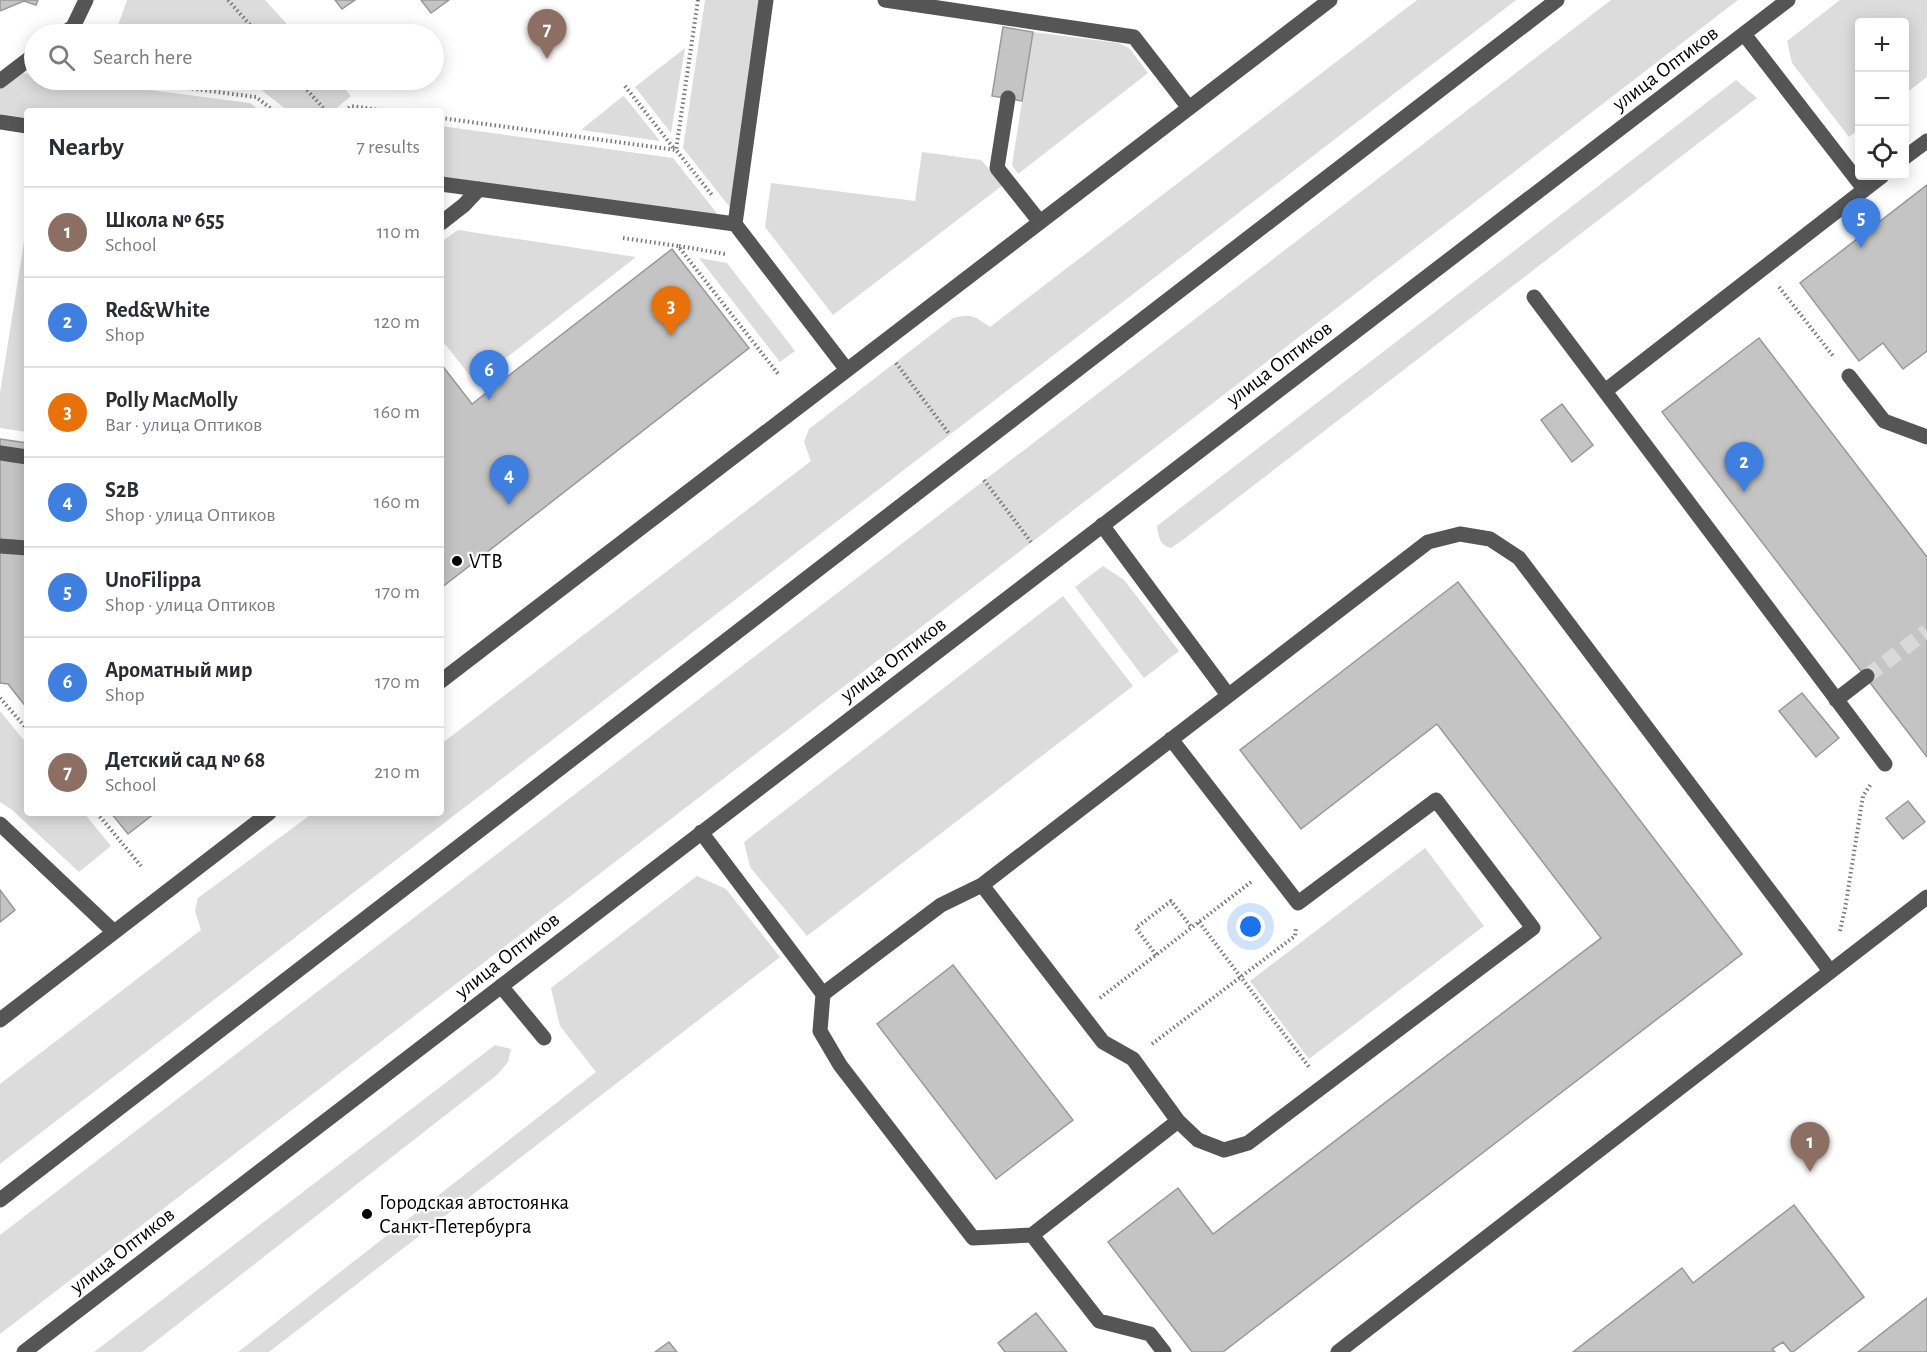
<!DOCTYPE html>
<meta charset="utf-8">
<style>
:root{--surface:#fff;--page:#f2f2f3;--text:#2b2b33;--muted:#7c7c81;--line:#e1e1e2;--accent:#000}
body{margin:0;font-family:"Alegreya Sans",sans-serif;background:var(--page);color:var(--text)}
.controls{position:absolute;right:18px;top:18px;display:grid;overflow:hidden;border-radius:6px;box-shadow:0 3px 15px #0003}
.controls button{width:54px;height:54px;display:grid;place-items:center;padding:0;border:0;border-bottom:2px solid var(--line);background:var(--surface);color:var(--text);font:30px sans-serif}
.you{position:absolute;left:1251px;top:927px;width:21px;height:21px;margin:-15px;border:4px solid #fff;border-radius:50%;background:#1a73e8;box-shadow:0 0 0 9px #1a73e833}
.badge{display:grid;place-items:center;width:39px;height:39px;border-radius:50%;background:var(--accent);color:#fff;font-size:20px;font-weight:700}
.pin{position:absolute;translate:-50% -50px;filter:drop-shadow(0 2px 3px #0008)}
.pin::after{content:'';position:absolute;top:32px;width:21px;height:18px;background:inherit;clip-path:polygon(0 0,100% 0,50% 100%)}
.list{margin:0;padding:0;list-style:none}
h2{display:flex;justify-content:space-between;align-items:center;height:78px;margin:0;padding:0 24px;font-size:26px}
h2 small{font-size:20px;font-weight:400;color:var(--muted)}
.list li{display:grid;grid-template-columns:39px 1fr auto;gap:18px;align-items:center;box-sizing:border-box;height:90px;padding:0 24px;border-top:2px solid var(--line)}
.list b{display:block;font-size:22px;white-space:nowrap}
.list p{margin:0;font-size:20px;white-space:nowrap;color:var(--muted)}
.list em{font-size:20px;font-style:normal;color:var(--muted)}
.icon{flex:none;width:33px;height:33px;fill:none;stroke:currentColor;stroke-width:2;stroke-linecap:round;stroke-linejoin:round}
.map{position:relative;flex:none;width:1927px;height:1352px;overflow:hidden}
.search{position:absolute;background:var(--surface);box-shadow:0 3px 15px #0003;left:24px;top:24px;width:420px;height:66px;display:flex;align-items:center;gap:15px;box-sizing:border-box;padding:0 21px;border-radius:33px;color:var(--muted);font-size:22px}
.panel{position:absolute;background:var(--surface);box-shadow:0 3px 15px #0003;left:24px;top:108px;width:420px;height:708px;border-radius:6px}
.map>svg:first-child{display:block}
.green{fill:#dcdcdc}
.building{fill:#c4c4c4;stroke:#999;stroke-width:1.5}
.lines{fill:none;stroke-linecap:round;stroke-linejoin:round}
.minor-tunnel{stroke:#d9d9d9;stroke-width:15;stroke-dasharray:15 8;stroke-linecap:butt}
.path{stroke:#777;stroke-width:4;stroke-dasharray:1.5 3;stroke-linecap:butt}
.minor{stroke:#555;stroke-width:15}
.poi-dot{fill:#000;stroke:#fff;stroke-width:2}
.labels{text-anchor:middle;stroke-width:4.5;stroke-linejoin:round;paint-order:stroke}
.street-label{font-size:21px;fill:#000;stroke:#fff}
.poi-label{font-size:21px;fill:#000;stroke:#fff;text-anchor:start}
</style>
<div class="map">
<svg width="1927" height="1352" viewBox="0 0 1927 1352">
<rect width="100%" height="100%" fill="#fff"/>
<path class="green" d="M127 0H265L296 34H115Z
M705 0H761L732 210 683 148Z
M1417 0H1516L0 1164V1084L201 930 195 911 198 898 313 813H441V744L811 461 804 442 809 429 953 318C972 313 974 316 990 327Z
M1611 0H1738L0 1334V1235Z
M1840 0H1927V77L1905 94 1904 22H1860L1859 129 1849 137 1792 63 1787 41Z
M1033 32 1119 43 1129 48 1148 73 1018 174 1012 165Z
M685 48 671 133 635 87Z
M21 73 34 74V80H73L250 103 260 111H27V118L0 114V88Z
M193 80H337L351 96 333 111H288L259 88Z
M1736 80 1757 98 1184 539 1171 548C1159 545 1159 537 1157 526Z
M623 96H624L660 141 581 130Z
M441 126 673 158 720 217 441 177Z
M922 152 981 160 1003 185 833 315 765 227 771 183 915 201Z
M27 223V432L0 428V393Z
M458 230 636 257 475 382 441 339V242Z
M699 258 727 263 795 351 780 362Z
M1103 566 1124 580 1179 651 1144 678 1075 587Z
M1063 596 1133 686 807 936 750 867 744 842Z
M0 711 27 744V813H84L111 846 79 872 11 809 0 802Z
M1425 848 1484 926 1309 1059 1250 981Z
M697 876 726 889 780 957 269 1352H238L596 1072 560 1026 551 988Z
M495 1045 511 1049 508 1062 497 1075 142 1352H94Z"/>
<path class="building" d="M0 0H38L36 5 24 1 0 11Z
M335 0H355L342 9Z
M421 0H449L431 13Z
M1003 27 1033 32 1022 101 992 96Z
M1927 185V351L1903 369 1883 343 1859 361 1800 283Z
M672 249 749 348 441 588V364L472 404Z
M1759 338 1927 557V757L1662 412Z
M1562 404 1593 445 1572 462 1541 420Z
M0 439 27 443V708L8 684 0 683Z
M1458 582 1742 954 1223 1352H1192L1108 1242 1178 1188 1213 1234 1601 938 1437 724 1301 829 1240 750Z
M1802 693 1839 738 1816 757 1779 711Z
M1908 801 1925 822 1903 839 1886 818Z
M111 813H155L128 834Z
M0 890 15 910 0 922Z
M953 965 1073 1120 996 1179 877 1024Z
M1794 1205 1864 1297 1793 1352H1791L1783 1342 1772 1349 1775 1352H1573L1682 1268 1693 1283Z
M1927 1298V1352H1858Z
M1036 1313 1067 1352H1005L998 1343Z
M669 1342 677 1352H655Z"/>
<g class="lines">
<path class="minor-tunnel" d="M1867 676 1927 631"/>
<path class="path" d="M228 0 258 34
M698 0 676 150 712 195
M125 80 256 97 274 111
M298 80 326 111
M625 86 675 150
M345 111 351 106 388 111
M441 118 676 150
M623 238 678 246 779 375
M679 246 725 254
M1779 287 1833 356
M896 363 950 435
M984 480 1031 542
M0 698 27 729
M97 813 141 866
M1199 922 1309 1067
M1840 931 1845 909 1863 796 1871 784
M1156 955 1136 928 1171 901 1192 928
M1100 998 1251 882
M1152 1044 1295 936 1296 928"/>
<path class="minor" d="M885 0 1134 37 1189 108
M62 34 73 27 86 0
M1744 34 1864 189
M0 81 34 55
M1008 98 997 168 1040 222
M0 122 27 126
M1904 158 1927 141
M441 184 735 224 847 370
M441 223 464 205 479 189
M735 224 766 0
M1534 297 1885 764
M1849 376 1884 421 1927 437
M1605 391 1882 176
M0 453 27 457
M1102 525 1228 695
M0 546 27 548
M441 681 1330 0
M1836 700 1867 676
M0 824 114 932
M701 832 823 994 820 1031 840 1065 973 1238 1032 1235 1178 1121
M982 885 1103 1042 1133 1059 1178 1121 1198 1140 1224 1150 1248 1143 1533 928 1436 800 1298 903 1171 739
M501 986 544 1038
M823 994 941 905 982 885 1428 542 1460 534 1490 539 1519 558 1830 971
M0 1020 269 813
M0 1200 1557 0
M1032 1235 1099 1321 1150 1334 1164 1352
M24 1352 1788 0
M1338 1352 1927 897"/>
</g>
<g class="poi-dot">
<circle cx="457" cy="561" r="6"/>
<circle cx="367" cy="1214" r="6"/>
</g>
<g class="labels">
<g class="street-label">
<text transform="translate(1665 68) rotate(-37)" y="7">улица Оптиков</text>
<text transform="translate(1279 363) rotate(-37)" y="7">улица Оптиков</text>
<text transform="translate(893 659) rotate(-37)" y="7">улица Оптиков</text>
<text transform="translate(507 955) rotate(-38)" y="7">улица Оптиков</text>
<text transform="translate(122 1250) rotate(-38)" y="7">улица Оптиков</text>
</g>
<g class="poi-label">
<text x="469" y="568">VTB</text>
<text x="379" y="1209">Городская автостоянка<tspan x="379" dy="24">Санкт-Петербурга</tspan></text>
</g>
</g>
</svg>
<div class="controls">
<button>+</button>
<button>−</button>
<button><svg class="icon" aria-label="locate" viewBox="0 0 24 24"><circle cx="12" cy="12" r="6"/><path d="M12 2v4M12 18v4M2 12h4M18 12h4"/></svg></button>
</div>
<div class="you"></div>
<div class="pin badge" style="left:1810px;top:1172px;background:#8d6e63">1</div>
<div class="pin badge" style="left:1744px;top:492px;background:#3f7fe0">2</div>
<div class="pin badge" style="left:671px;top:336px;background:#e8710a">3</div>
<div class="pin badge" style="left:509px;top:505px;background:#3f7fe0">4</div>
<div class="pin badge" style="left:1861px;top:248px;background:#3f7fe0">5</div>
<div class="pin badge" style="left:489px;top:400px;background:#3f7fe0">6</div>
<div class="pin badge" style="left:547px;top:59px;background:#8d6e63">7</div>
<div class="search"><svg class="icon" aria-label="search" viewBox="0 0 24 24"><circle cx="10" cy="10" r="6"/><path d="M15 15l6 6"/></svg>Search here</div>
<section class="panel">
<h2>Nearby<small>7 results</small></h2>
<ul class="list">
<li><span class="badge" style="background:#8d6e63">1</span><div><b>Школа № 655</b><p>School</p></div><em>110 m</em></li>
<li><span class="badge" style="background:#3f7fe0">2</span><div><b>Red&amp;White</b><p>Shop</p></div><em>120 m</em></li>
<li><span class="badge" style="background:#e8710a">3</span><div><b>Polly MacMolly</b><p>Bar · улица Оптиков</p></div><em>160 m</em></li>
<li><span class="badge" style="background:#3f7fe0">4</span><div><b>S2B</b><p>Shop · улица Оптиков</p></div><em>160 m</em></li>
<li><span class="badge" style="background:#3f7fe0">5</span><div><b>UnoFilippa</b><p>Shop · улица Оптиков</p></div><em>170 m</em></li>
<li><span class="badge" style="background:#3f7fe0">6</span><div><b>Ароматный мир</b><p>Shop</p></div><em>170 m</em></li>
<li><span class="badge" style="background:#8d6e63">7</span><div><b>Детский сад № 68</b><p>School</p></div><em>210 m</em></li>
</ul>
</section>
</div>
